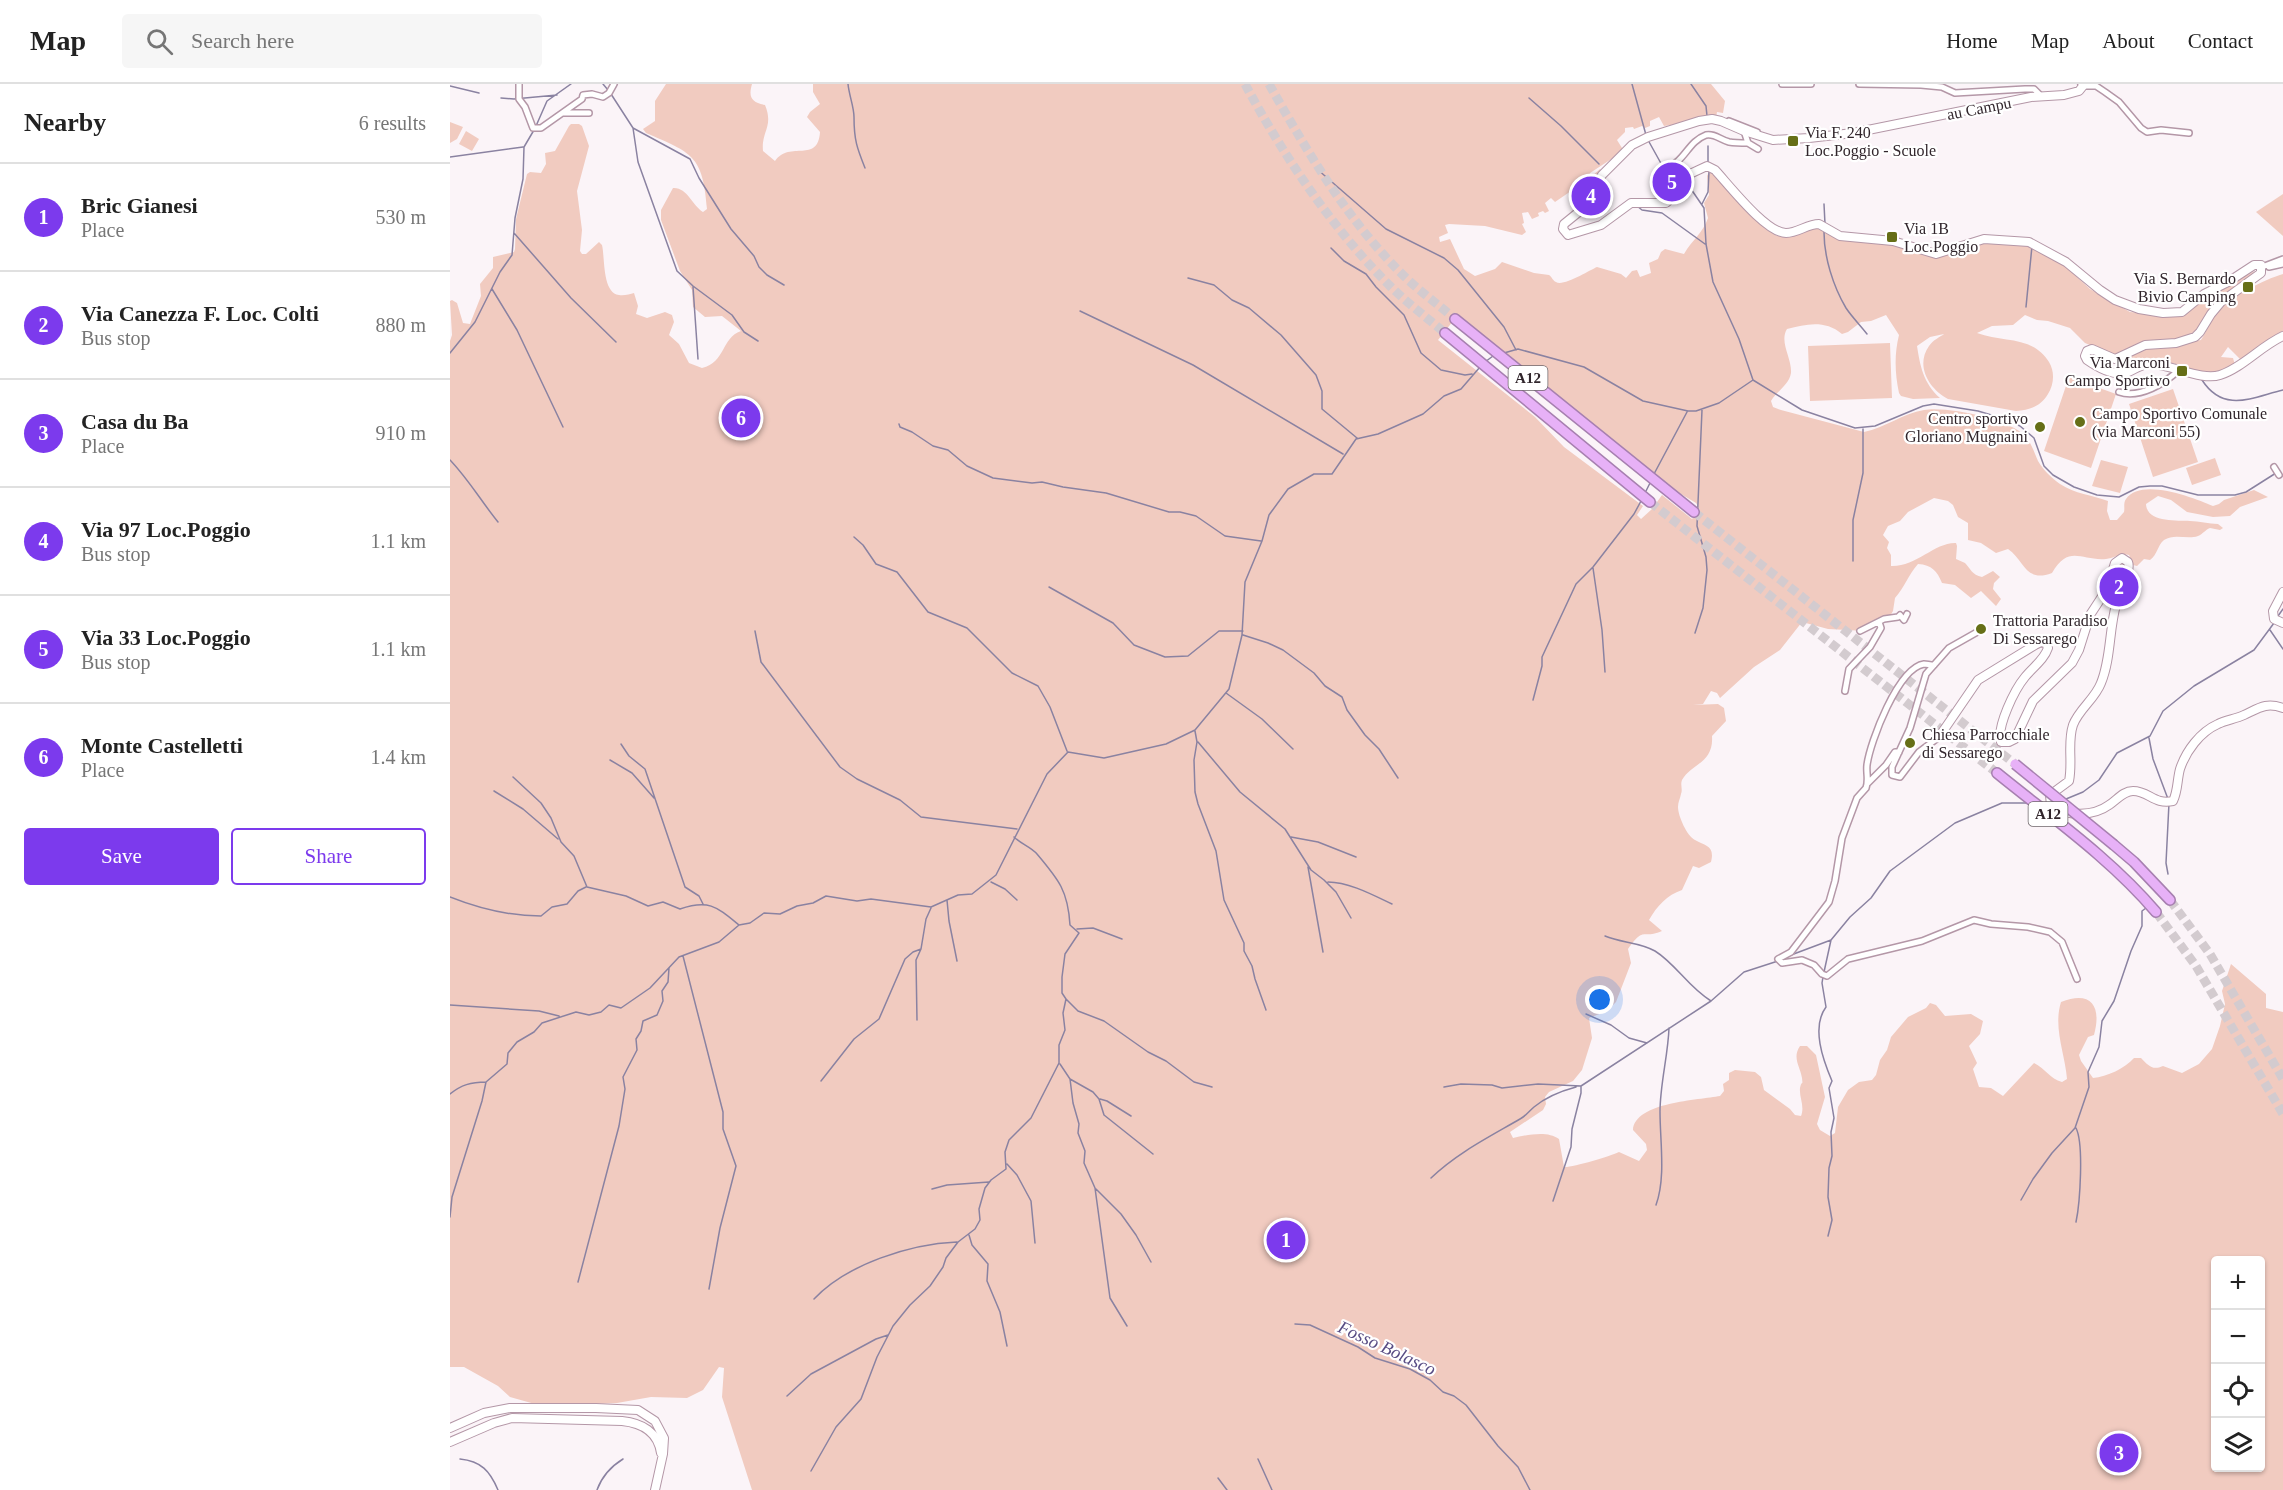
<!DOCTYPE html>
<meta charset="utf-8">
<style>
:root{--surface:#fff;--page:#f6f6f6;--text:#222;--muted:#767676;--line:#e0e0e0;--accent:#7c3aed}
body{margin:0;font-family:Georgia,serif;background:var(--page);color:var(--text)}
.controls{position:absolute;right:18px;bottom:18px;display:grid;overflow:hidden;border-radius:6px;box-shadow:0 2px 4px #0004}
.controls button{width:54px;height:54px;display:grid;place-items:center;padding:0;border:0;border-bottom:2px solid var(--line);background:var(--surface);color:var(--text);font:30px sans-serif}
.you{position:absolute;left:1150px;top:916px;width:21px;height:21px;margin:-15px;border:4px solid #fff;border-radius:50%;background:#1a73e8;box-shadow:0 0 0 9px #1a73e833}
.badge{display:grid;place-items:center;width:39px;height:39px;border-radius:50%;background:var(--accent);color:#fff;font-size:20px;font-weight:700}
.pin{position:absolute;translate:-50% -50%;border:3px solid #fff;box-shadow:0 2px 6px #0006}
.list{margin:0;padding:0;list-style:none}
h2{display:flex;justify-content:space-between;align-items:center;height:78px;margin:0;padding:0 24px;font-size:26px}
h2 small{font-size:20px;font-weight:400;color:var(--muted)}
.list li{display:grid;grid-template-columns:39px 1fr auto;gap:18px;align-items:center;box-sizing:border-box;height:108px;padding:0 24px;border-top:2px solid var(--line)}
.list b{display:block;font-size:22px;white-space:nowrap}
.list p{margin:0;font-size:20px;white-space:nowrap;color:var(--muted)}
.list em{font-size:20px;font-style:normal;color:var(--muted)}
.actions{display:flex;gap:12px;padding:18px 24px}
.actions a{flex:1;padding:14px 0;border:2px solid var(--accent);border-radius:6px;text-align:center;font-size:21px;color:var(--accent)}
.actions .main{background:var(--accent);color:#fff}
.icon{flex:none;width:33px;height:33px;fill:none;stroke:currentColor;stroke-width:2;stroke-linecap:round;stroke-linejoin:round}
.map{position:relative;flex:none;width:1833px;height:1406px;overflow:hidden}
header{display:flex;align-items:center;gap:36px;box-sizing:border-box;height:84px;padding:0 30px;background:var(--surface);border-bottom:2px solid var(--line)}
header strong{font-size:28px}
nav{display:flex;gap:33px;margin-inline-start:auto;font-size:21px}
.search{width:420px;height:54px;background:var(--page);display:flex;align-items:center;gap:15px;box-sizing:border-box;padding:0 21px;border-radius:6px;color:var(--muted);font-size:22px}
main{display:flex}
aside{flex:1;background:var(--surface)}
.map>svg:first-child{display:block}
.green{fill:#f1cbc0;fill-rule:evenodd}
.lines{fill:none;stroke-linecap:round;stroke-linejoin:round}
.stream{stroke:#8a82a1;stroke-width:1.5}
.highway-tunnel{stroke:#d3cbcf;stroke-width:9;stroke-dasharray:9 4.5;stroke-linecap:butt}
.street-casing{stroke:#b497a7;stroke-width:8}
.secondary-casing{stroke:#b497a7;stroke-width:10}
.highway-casing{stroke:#a780b0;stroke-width:12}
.street{stroke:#fff;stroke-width:5}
.secondary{stroke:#fff;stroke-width:8}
.highway{stroke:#e7b1f7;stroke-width:9}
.highway-bridge-casing{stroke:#a780b0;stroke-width:12;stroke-linecap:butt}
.highway-bridge{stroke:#e7b1f7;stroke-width:9}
.poi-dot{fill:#666f17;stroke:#fff;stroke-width:2}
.labels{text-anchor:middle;stroke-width:4.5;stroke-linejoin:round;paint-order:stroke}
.shield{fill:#fff;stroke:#6f676b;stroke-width:1.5}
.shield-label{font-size:15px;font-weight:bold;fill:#31262c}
.street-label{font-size:16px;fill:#31262c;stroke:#fff}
.poi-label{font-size:16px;fill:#31262c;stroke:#fff;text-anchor:start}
.water-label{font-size:18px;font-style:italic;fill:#584c84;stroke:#fff}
</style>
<header>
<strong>Map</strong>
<div class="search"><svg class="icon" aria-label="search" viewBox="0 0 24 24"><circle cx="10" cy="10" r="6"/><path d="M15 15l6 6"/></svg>Search here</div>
<nav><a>Home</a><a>Map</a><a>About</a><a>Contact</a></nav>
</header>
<main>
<aside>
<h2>Nearby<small>6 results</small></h2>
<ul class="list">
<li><span class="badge">1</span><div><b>Bric Gianesi</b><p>Place</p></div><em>530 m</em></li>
<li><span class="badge">2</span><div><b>Via Canezza F. Loc. Colti</b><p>Bus stop</p></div><em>880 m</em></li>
<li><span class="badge">3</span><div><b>Casa du Ba</b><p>Place</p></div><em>910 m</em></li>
<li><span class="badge">4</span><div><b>Via 97 Loc.Poggio</b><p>Bus stop</p></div><em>1.1 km</em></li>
<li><span class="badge">5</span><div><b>Via 33 Loc.Poggio</b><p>Bus stop</p></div><em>1.1 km</em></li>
<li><span class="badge">6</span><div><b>Monte Castelletti</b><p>Place</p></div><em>1.4 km</em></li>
</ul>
<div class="actions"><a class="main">Save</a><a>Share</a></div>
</aside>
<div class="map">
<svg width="1833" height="1406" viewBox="0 0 1833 1406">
<rect width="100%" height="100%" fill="#fbf4f8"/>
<path class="green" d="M216 0H302C298 14 302 18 315 21 324 43 311 47 313 67L325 77C340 56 368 80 370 48L357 33 360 28 370 20 363 8V0H1261L1275 17 1273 29 1267 28 1266 34 1214 42 1209 33 1200 37V42L1195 44 1192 42 1184 45 1183 43 1175 44V48L1167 56 1172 64 1176 65 1170 73 1166 72 1140 89 1141 93 1150 85 1153 89 1137 106 1130 110 1121 107 1105 118 1101 114 1095 119 1099 127 1095 129 1093 127 1088 129 1089 132 1082 135 1078 128 1072 129 1074 139 1072 140 1076 148 1072 151 1035 142 999 140 995 141 998 149 989 153 990 158 1000 155 1014 185 1025 192 1045 185 1052 178 1084 189 1099 191C1102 193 1103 197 1106 198 1113 203 1140 186 1147 183L1171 190 1176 194 1182 187 1187 186 1190 193 1201 189 1199 179 1208 175 1211 168 1215 165 1234 170C1242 156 1253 149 1258 134L1254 119 1259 111 1257 92 1260 86 1318 142 1317 146 1327 152 1371 144 1485 172H1493L1530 159 1546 157 1579 161 1615 182 1640 205 1680 228 1727 232 1734 230 1751 214 1805 187 1800 193 1770 214 1760 225 1746 247 1734 253 1664 271 1635 259 1620 244 1598 237 1587 236 1575 231 1563 241 1542 242 1527 249C1553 259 1582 251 1599 278 1605 288 1604 300 1598 310 1591 322 1580 326 1566 327L1498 315C1479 305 1465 282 1479 262 1483 256 1490 253 1494 250L1480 253 1467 262C1470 281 1473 299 1490 314L1463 315 1451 312 1449 309C1445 290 1444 271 1449 251L1436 231 1421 237 1411 238 1398 248 1392 250C1375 236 1357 240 1337 245 1329 258 1342 274 1341 289 1339 301 1327 307 1321 317L1323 323 1331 326 1414 348C1435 344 1453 329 1474 326 1497 322 1560 335 1575 352 1582 360 1584 368 1588 377 1593 386 1602 394 1610 400 1625 410 1642 411 1658 417L1657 427 1660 436H1667L1674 428C1675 424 1673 419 1676 415 1691 393 1744 414 1763 422L1769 420 1774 416 1804 406 1818 413 1790 423 1780 432 1763 433 1737 428 1721 416 1708 412 1696 420C1697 439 1726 436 1740 437 1749 437 1759 440 1768 440L1773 444 1770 446 1760 444C1755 446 1753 450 1748 452 1737 456 1725 449 1714 456 1707 462 1708 470 1700 476L1694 475 1687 482 1683 481 1679 471C1669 469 1665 474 1656 475 1631 477 1619 460 1602 489 1575 499 1575 477 1558 465L1546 469 1531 459 1518 456V439L1508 433 1503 421 1498 417 1484 414 1458 428 1450 437 1438 442 1433 451 1439 458 1437 464 1441 471V482C1466 483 1485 458 1506 459L1507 462 1506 475 1515 479C1520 484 1522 491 1532 493L1543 487 1550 493 1544 499 1543 505 1551 515 1546 522 1531 507 1521 514 1505 501 1492 499C1487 487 1482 481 1468 480 1458 491 1455 503 1445 514L1443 527 1440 532C1429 535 1420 536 1416 547L1378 545 1352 538 1330 566 1304 583 1270 614 1267 609 1261 607 1253 620 1243 621 1268 620 1274 624 1276 637 1262 652C1264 679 1241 680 1232 696 1230 701 1233 705 1231 710 1230 715 1228 718 1228 723 1228 732 1237 752 1245 756 1256 762 1265 762 1261 778L1249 784 1243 782 1232 806C1217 811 1207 822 1199 836L1212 847C1192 856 1195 841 1178 865L1181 879 1166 918 1157 927 1139 934 1142 954 1132 986 1123 997 1099 1008 1095 1013 1096 1020 1093 1026 1060 1048 1063 1054C1077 1051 1097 1046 1109 1055L1114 1083C1121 1084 1161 1072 1169 1068L1189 1077 1197 1066 1196 1060 1183 1046C1185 1018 1249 1016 1270 1012L1274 1007 1273 1000 1279 996V989L1285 986 1305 988 1311 993 1314 1006 1340 1025 1345 1031 1351 1032C1355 1022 1349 1014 1350 1004 1352 995 1353 1003 1352 994 1350 982 1342 974 1350 962H1357L1366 971 1375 1013 1367 1040 1370 1046 1380 1052 1385 1049 1388 1023 1398 1006 1409 998 1422 996 1426 991 1430 976 1437 966 1441 953 1458 933 1476 924 1480 919 1486 921 1495 932 1521 930 1533 937 1530 950 1519 962 1527 979 1523 985 1529 1003 1541 1004 1553 1012 1584 979C1595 984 1600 995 1612 998L1617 995C1615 969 1603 944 1611 918 1641 906 1652 922 1644 951L1638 953 1629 971 1631 977 1643 994C1657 993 1675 984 1684 974H1691C1698 981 1702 987 1713 982L1732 989 1749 980 1762 965 1770 942 1775 920 1772 907 1781 880 1816 910V924L1833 928V1406H302L272 1313 274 1284 269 1283 253 1306 237 1314 201 1313 167 1319 92 1322 60 1313 48 1302 14 1283H0V257L2 251 0 217 2 216 7 219 13 239 20 240 31 212 30 200 43 184V173L64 168 65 165 66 135 77 90 80 88 91 89 96 80 95 69 105 67 119 42 121 40H129L132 42 139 62 127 107 132 146 130 167 132 170H136L149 158 152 161C155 173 152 209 169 211 174 212 180 210 184 209L188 222 186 230 197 234 215 228 222 231 224 238 219 251 229 260 239 279 252 284C276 278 271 254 291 247L272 232 255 233 243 223 242 206 230 187 211 136V126L223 104C237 103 242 121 253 128L257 125C253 71 242 69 196 49L193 45 205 37V17ZM1007 232 1221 404 1246 419 1250 426 1242 435 1212 411 1202 425 1191 435 1187 431 1193 422 1114 363 1085 333 988 256ZM1766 1176H1810V1384H1766Z
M0 38 13 43 7 55 0 59Z
M16 47 29 55 22 67 9 60Z
M1833 110V152L1806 128Z
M1833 190V249L1811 260 1791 276 1778 263 1771 273 1783 274 1785 281C1780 284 1774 288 1768 289 1745 292 1723 273 1699 277 1688 279 1680 286 1668 286L1667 278 1695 264 1751 256C1757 247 1761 235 1768 227 1782 212 1813 196 1833 190Z
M1440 259 1442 314 1360 317 1358 262Z
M1619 293 1666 310 1641 384 1594 367Z
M1723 305 1748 378 1703 393 1679 320Z
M1765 374 1771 391 1742 401 1736 384Z
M1651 376 1678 383 1670 409 1642 402Z"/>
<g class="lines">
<path class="stream" d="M153 0 158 6
M398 0C399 11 404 23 404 33 404 56 407 64 415 84
M1182 0 1196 51
M1241 0 1256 22 1257 32
M0 2 29 9
M161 10 183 44 188 78 227 187 243 202 282 231 294 248 308 257
M51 14 64 15 107 11
M1079 14 1111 42 1149 80
M86 42 97 17 121 0
M183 44 240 75 249 94 281 145 304 172 309 183 317 191 334 201
M1198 56 1213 83
M1258 62V79
M0 73 73 63
M867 85 936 145 994 174 1008 186 1054 243 1066 266
M1216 87 1223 93
M1229 99 1241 105 1254 124 1256 160 1263 198 1289 255 1303 296 1352 326 1405 344 1425 342 1473 322 1484 320 1528 327 1558 336 1570 342 1584 354 1594 382 1603 391 1624 403 1647 411 1669 413 1689 403 1700 402H1712L1748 411H1785L1796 408 1826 389
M1252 120 1258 108 1259 87
M1374 120 1375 140
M1187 122 1192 126 1212 129 1255 160
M1374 148C1374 173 1383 202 1396 224 1402 233 1410 241 1417 250
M64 149 121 214 166 258
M881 164 894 177 916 190 926 203 954 231 971 269 991 286 1015 291 1022 290
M738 194 764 201 782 216 799 224 831 251 866 291 872 307V325L907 354
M243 203 248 275
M42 205 67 246 113 343
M1576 223 1582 162
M630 227 743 281 893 370
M0 269 25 238 50 188 62 171 65 134 73 95 74 63 84 46
M1054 269 1068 265 1134 283 1193 317 1238 327H1246L1269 319 1303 296
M1035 278 1043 272
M1752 296C1774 330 1803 313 1833 306
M449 340 450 343 462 348 483 362 498 366 517 382 543 394 582 399 592 398 613 403 656 409 719 428H730L746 432 775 452 811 457
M0 376C19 396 31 417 48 438
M1204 390 1237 328
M1196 407 1201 397
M404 453 413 461 426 480 447 488 478 528 517 544 562 589 588 602 600 623 617 667
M1403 477V436L1413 389V345
M1143 484 1152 546 1155 588
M599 503 663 539 684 561 715 573 738 572 769 547H793
M1828 532 1833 525
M1820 546 1833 565
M305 547 311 578 390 683 407 695 450 716 471 733 567 745
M1245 549 1253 524 1257 486 1256 473 1247 442 1252 326
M793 551 818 559 833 566 864 589 875 602 892 613 897 626 915 651 929 665 948 694
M776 609 812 635 843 665
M1083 616 1092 582V573L1126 500 1143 483 1184 430 1191 417
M745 647 747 658 744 676 745 708 748 720 766 767 774 816 794 859V867L802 882 805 895 816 926
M1699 654 1703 675 1718 715
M748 658 790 708 835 745 861 786 874 796 886 808 901 834
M171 660 179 672 195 685 235 803 249 812 253 820
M618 668 654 674 716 660 745 646 779 605 792 551 795 498 812 457 819 431 838 405 864 390H882L906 355 928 350 973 330 994 312 1011 305 1030 283
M160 676 182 689 204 714
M63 693 91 719 101 734 111 758 124 772 137 803 176 812 198 822 213 818 230 825C259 815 267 823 289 841L300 839 314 829 330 830 347 822 363 819 376 812 407 817 421 815 481 823 508 811 522 810 546 791 597 690 618 668
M44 707 73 725 108 755
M1616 715 1633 708 1649 696 1667 669 1700 652 1713 627 1744 602 1804 566 1824 539
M841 753 868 758 906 773
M858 783 873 868
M1718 790 1716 779 1719 719
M541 798 555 805 567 816
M878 798C899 798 923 811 942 820
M0 813C30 825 58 832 91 832L102 823 117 820 128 807 136 803
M497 816 499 837 507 877
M627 845 643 844 672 855
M1155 852C1171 859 1190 858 1205 867 1226 880 1238 903 1261 917
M1341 871 1381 856
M233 872 273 1028V1045L286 1082 270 1144 259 1205
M1374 888 1381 856 1400 833 1421 814 1440 787 1505 739 1552 719H1579
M1373 893 1372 899 1376 923C1361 943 1373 976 1382 997L1379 1004 1384 1034 1381 1048 1382 1072 1379 1084 1378 1113 1382 1136 1378 1152
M616 915 628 927 654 937 698 968 716 977 744 998 762 1003
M0 921 89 927 109 932
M1136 930 1161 941 1179 954 1197 959
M467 936 466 876 471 865 476 835 481 824
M610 980 620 995 623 1019 629 1040 628 1049 635 1067 634 1079 645 1104 660 1214 677 1242
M620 995 643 1008 649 1015 654 1031 703 1070
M371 997 404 955 429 935 455 875 463 868 471 865
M994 1003 1011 1000 1042 1001 1052 1004 1088 1000 1131 1002 1261 917 1294 888 1328 877
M0 1010C11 1001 21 998 36 998L57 980 58 969 67 958 84 948 92 939 126 928 139 931 151 928 159 921 171 924 200 904 229 873 269 858 289 841
M650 1015 657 1017 681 1032
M557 1080 567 1091 581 1117 585 1159
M981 1094C1007 1069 1039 1053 1070 1035 1076 1032 1079 1027 1084 1023 1096 1013 1111 1007 1126 1003
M482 1105 497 1101 539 1098
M646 1105 671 1130 686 1151 701 1178
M1571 1116 1583 1095 1602 1069 1625 1044 1639 1003 1638 988 1649 963 1652 937 1664 917 1681 867 1692 842V827L1696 824
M1103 1117 1121 1063 1122 1045 1131 1009V1002
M1206 1121C1216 1094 1210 1057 1210 1028 1210 1000 1218 972 1219 944
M0 1133 2 1113 32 1017 36 998
M1626 1138C1630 1119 1634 1060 1626 1044
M519 1151 522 1161 538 1180 537 1197 550 1228 557 1262
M128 1198 169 1042 175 1005 173 993 187 966 186 955 191 947 193 937 207 931 213 917 212 907 218 898 219 884
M364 1215C397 1180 460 1160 507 1158
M845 1240 860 1241 908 1263 925 1274 960 1285 980 1296 993 1308 1004 1312 1016 1321 1048 1362 1068 1383 1080 1406
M337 1312 361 1290 426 1255 438 1251
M10 1375C31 1377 40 1387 48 1406
M808 1375 822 1406
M361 1387 386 1343 411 1315 427 1273 443 1242 460 1221 480 1202 493 1183 496 1174 508 1158 525 1145 530 1136 529 1125 535 1104 541 1096 556 1085 555 1068 559 1056 581 1034 609 979V961L615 946 613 929 616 915 612 909V893L615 870 629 849 620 841C618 807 609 796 587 770 581 763 571 760 564 753
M768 1394 777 1406
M147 1406C152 1392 160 1383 173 1375"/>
<path class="highway-tunnel" d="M795 0C833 71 882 144 939 201 956 218 976 233 995 249
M819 0C857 67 897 136 953 191 969 207 988 220 1005 235
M1200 418 1547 689
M1244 428 1565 680
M1720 816 1760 870 1833 995
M1706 828 1746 882 1833 1030"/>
<g class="street-casing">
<path id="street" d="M69 0V15L75 23 83 44H91L132 15 133 11 142 10 153 13 159 9 164 0
M1332 0H1361
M1409 0 1471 1 1492 3 1505 9 1575 5H1584L1591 12
M1631 0 1633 2H1646L1655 8 1669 18 1691 44 1697 48 1711 46 1739 49
M114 29H139
M1279 37 1307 48
M1294 47 1298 59 1308 65
M1222 102 1217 107C1210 99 1211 93 1215 84 1235 79 1237 58 1256 51 1264 49 1271 56 1279 58 1285 59 1293 59 1298 59
M1812 183 1833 175
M1819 183 1833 180
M1669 308C1690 315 1715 299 1729 286
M1824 383 1829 391
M1410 547 1434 535 1448 533 1450 531 1454 536 1457 530
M1484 581C1480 581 1477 580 1474 580 1448 584 1420 658 1417 681 1416 689 1419 696 1416 704L1407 714 1392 754 1385 797 1379 818 1341 868 1328 875 1332 879 1352 876 1364 881 1372 890 1377 892 1398 875 1472 857 1524 836 1541 840 1578 843 1600 848 1612 858 1627 895
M1395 607 1399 585 1420 563 1431 544 1429 538
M1489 653 1469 668 1450 693 1442 691V683L1460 644 1476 590 1499 564 1529 547
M1418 699 1436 681 1445 668H1449"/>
</g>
<g class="secondary-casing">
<path id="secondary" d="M1633 2 1629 7 1614 11 1581 13 1403 49 1359 54 1323 56 1294 47 1271 37 1262 35 1249 37 1198 53 1182 61 1152 91 1130 127 1114 140 1113 145 1118 151 1151 141 1181 119H1216L1222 114 1223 102 1227 96 1257 82 1265 86C1279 101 1316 149 1336 149 1348 149 1357 140 1369 140L1390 152 1443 157 1486 170 1534 155 1579 158 1616 178 1650 206 1665 216 1689 225 1713 229 1732 228 1754 210 1778 198 1804 181H1811V189L1771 218 1761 230 1750 248 1745 253 1726 259 1695 261 1665 275 1642 265 1637 267 1635 272 1637 276C1647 283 1663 292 1676 289 1685 286 1691 279 1702 280 1723 281 1752 297 1770 291 1792 284 1811 262 1833 252
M1833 508 1823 527 1824 535 1833 539
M1489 653 1528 596 1585 561 1591 558 1596 559 1598 564C1594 576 1583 583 1575 593 1565 605 1546 643 1551 658H1559L1565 655 1583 617 1622 579 1629 566 1640 531 1657 505 1665 479 1672 474 1678 478C1682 487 1668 509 1666 521 1659 546 1661 575 1651 599 1645 615 1629 625 1623 641 1617 659 1623 678 1619 697L1600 711 1601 722C1618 733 1644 732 1659 721 1667 716 1673 707 1683 707 1699 707 1704 721 1723 717 1728 707 1727 696 1730 685 1736 667 1750 648 1768 640 1776 636 1785 635 1794 631 1809 624 1816 618 1833 624
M0 1344 34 1329 60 1324H146L188 1326 205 1337 214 1354 213 1370 205 1406
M0 1358 44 1339 62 1334 172 1337C192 1339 208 1348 211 1369"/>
</g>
<g class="highway-casing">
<path id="highway" d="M1005 235 1244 428
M995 249 1200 418
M1547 689C1601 733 1660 774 1706 828
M1664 761 1684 778 1720 816"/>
</g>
<use href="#street" class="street"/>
<use href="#secondary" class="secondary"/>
<use href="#highway" class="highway"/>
<g class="highway-bridge-casing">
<path id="highway-bridge" d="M1565 680 1664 761"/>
</g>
<use href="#highway-bridge" class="highway-bridge"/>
</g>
<g class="poi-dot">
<rect x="1337" y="51" width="12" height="12" rx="3"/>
<rect x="1436" y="147" width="12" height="12" rx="3"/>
<rect x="1792" y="197" width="12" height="12" rx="3"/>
<rect x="1726" y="281" width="12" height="12" rx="3"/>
<circle cx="1630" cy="338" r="6"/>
<circle cx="1590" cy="343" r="6"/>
<circle cx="1531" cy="545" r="6"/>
<circle cx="1460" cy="659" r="6"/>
</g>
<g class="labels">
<g class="shield">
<rect x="1058.5" y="282" width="39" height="24" rx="4.5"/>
<rect x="1578.5" y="718" width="39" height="24" rx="4.5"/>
</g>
<g class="shield-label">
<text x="1078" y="299">A12</text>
<text x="1598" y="735">A12</text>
</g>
<g class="street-label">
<text transform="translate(1529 24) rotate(-11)" y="6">au Campu</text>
</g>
<g class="poi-label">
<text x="1355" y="54">Via F. 240<tspan x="1355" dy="18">Loc.Poggio - Scuole</tspan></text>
<text x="1454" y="150">Via 1B<tspan x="1454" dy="18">Loc.Poggio</tspan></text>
<text x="1786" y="200" text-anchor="end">Via S. Bernardo<tspan x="1786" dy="18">Bivio Camping</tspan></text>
<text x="1720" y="284" text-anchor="end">Via Marconi<tspan x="1720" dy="18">Campo Sportivo</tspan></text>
<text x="1642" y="335">Campo Sportivo Comunale<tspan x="1642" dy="18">(via Marconi 55)</tspan></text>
<text x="1578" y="340" text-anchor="end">Centro sportivo<tspan x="1578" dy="18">Gloriano Mugnaini</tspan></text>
<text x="1543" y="542">Trattoria Paradiso<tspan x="1543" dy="18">Di Sessarego</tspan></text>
<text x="1472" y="656">Chiesa Parrocchiale<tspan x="1472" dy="18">di Sessarego</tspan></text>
</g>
<g class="water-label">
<text transform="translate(937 1264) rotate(25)" y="6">Fosso Bolasco</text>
</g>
</g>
</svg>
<div class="controls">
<button>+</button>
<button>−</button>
<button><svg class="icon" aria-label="locate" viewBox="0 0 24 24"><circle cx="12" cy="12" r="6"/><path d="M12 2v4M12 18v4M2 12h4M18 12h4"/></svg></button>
<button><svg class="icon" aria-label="layers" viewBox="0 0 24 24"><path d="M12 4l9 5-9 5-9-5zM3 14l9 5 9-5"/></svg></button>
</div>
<div class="you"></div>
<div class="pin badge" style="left:836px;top:1156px">1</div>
<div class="pin badge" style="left:1669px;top:503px">2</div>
<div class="pin badge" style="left:1669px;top:1369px">3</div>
<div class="pin badge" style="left:1141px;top:112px">4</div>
<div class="pin badge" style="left:1222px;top:98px">5</div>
<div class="pin badge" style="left:291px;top:334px">6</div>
</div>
</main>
